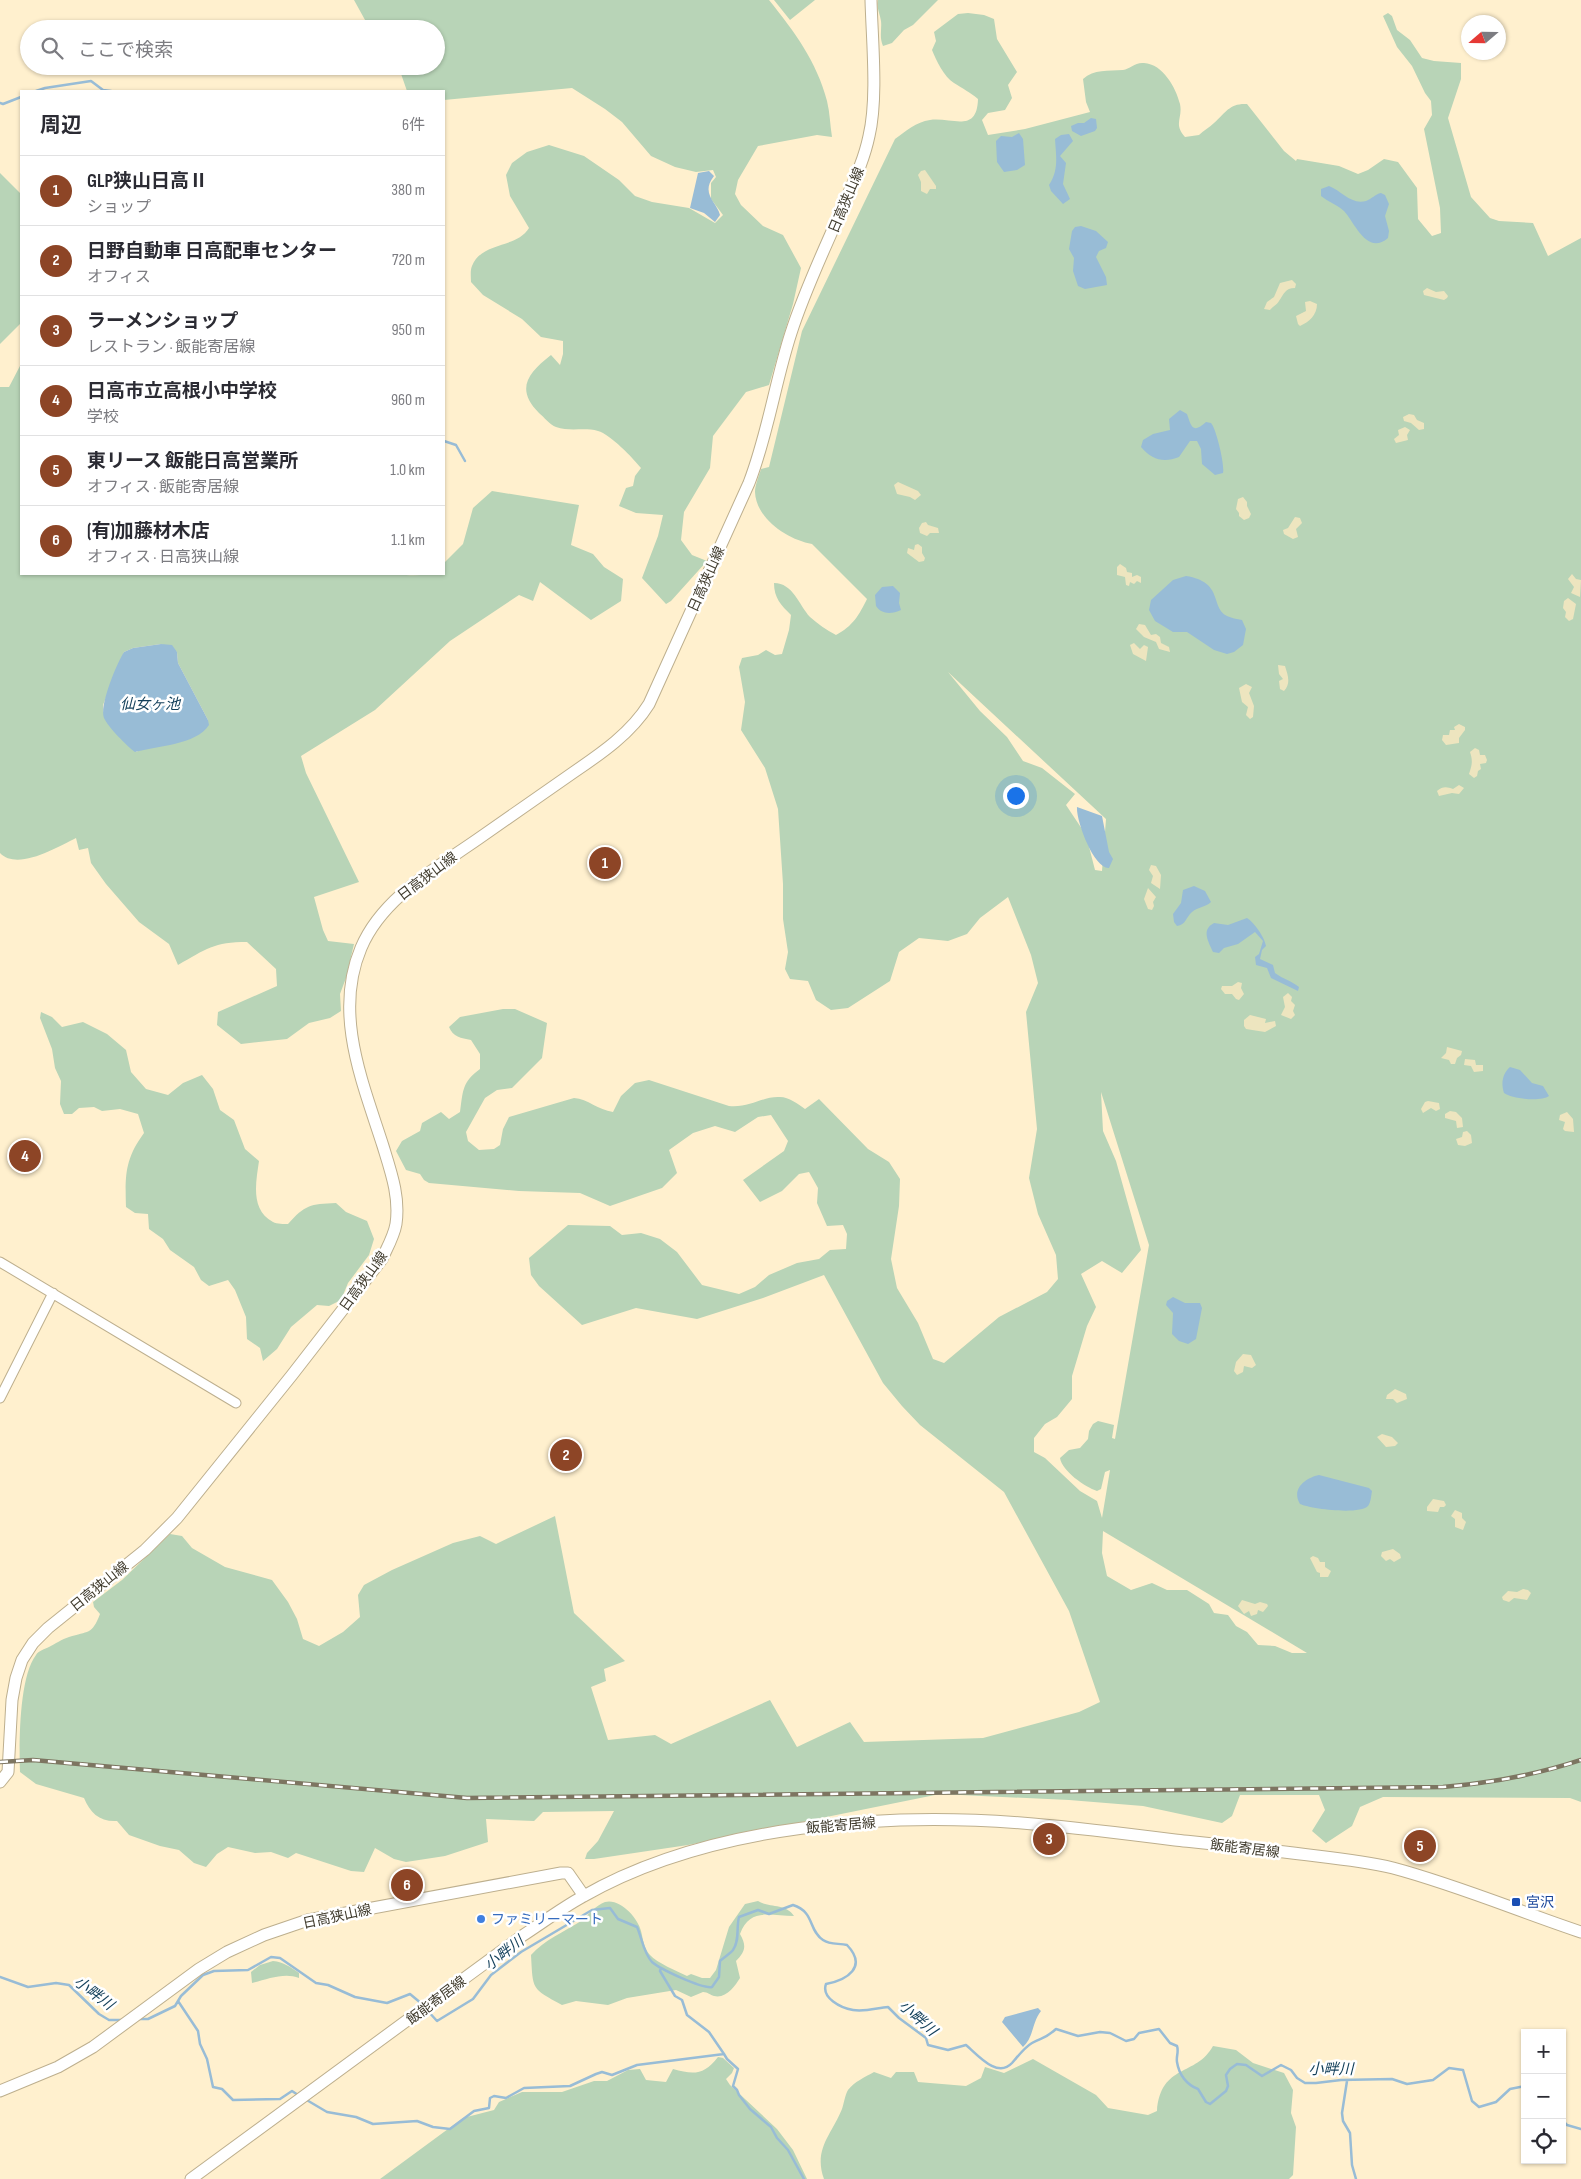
<!DOCTYPE html>
<html lang="ja">
<meta charset="utf-8">
<style>
:root{--surface:#fff;--page:#f7f7f7;--text:#2b2b33;--muted:#7c7c81;--line:#e1e1e2;--accent:#8d4526}
body{margin:0;font-family:"Sofia Sans Condensed","Noto Sans JP",sans-serif;background:var(--page);color:var(--text)}
.controls{position:absolute;right:15px;bottom:15px;display:grid;overflow:hidden;border-radius:0px;box-shadow:0 1px 4px #0004}
.controls button{width:45px;height:45px;display:grid;place-items:center;padding:0;border:0;border-bottom:1px solid var(--line);background:var(--surface);color:var(--text);font:25px sans-serif}
.compass{position:absolute;left:1461px;top:15px;width:45px;height:45px;border-radius:50%;background:var(--surface);box-shadow:0 1px 4px #0004;rotate:250deg}
.you{position:absolute;left:1015px;top:795px;width:18px;height:18px;margin:-12px;border:4px solid #fff;border-radius:50%;background:#1a73e8;box-shadow:0 0 0 8px #1a73e833}
.badge{display:grid;place-items:center;width:32px;height:32px;border-radius:50%;background:var(--accent);color:#fff;font-size:16px;font-weight:700}
.pin{position:absolute;translate:-50% -50%;border:2px solid #fff;box-shadow:0 1px 5px #0006}
.list{margin:0;padding:0;list-style:none}
h2{display:flex;justify-content:space-between;align-items:center;height:65px;margin:0;padding:0 20px;font-size:21px}
h2 small{font-size:16px;font-weight:400;color:var(--muted)}
.list li{display:grid;grid-template-columns:32px 1fr auto;gap:15px;align-items:center;box-sizing:border-box;height:70px;padding:0 20px;border-top:1px solid var(--line)}
.list b{display:block;font-size:19px;white-space:nowrap}
.list p{margin:0;font-size:16px;white-space:nowrap;color:var(--muted)}
.list em{font-size:16px;font-style:normal;color:var(--muted)}
.icon{flex:none;width:28px;height:28px;fill:none;stroke:currentColor;stroke-width:2;stroke-linecap:round;stroke-linejoin:round}
.map{position:relative;flex:none;width:1581px;height:2179px;overflow:hidden}
.search{position:absolute;background:var(--surface);box-shadow:0 1px 4px #0004;left:20px;top:20px;width:425px;height:55px;display:flex;align-items:center;gap:12px;box-sizing:border-box;padding:0 18px;border-radius:28px;color:var(--muted);font-size:19px}
.panel{position:absolute;background:var(--surface);box-shadow:0 1px 4px #0004;left:20px;top:90px;width:425px;height:485px;border-radius:0px}
.map>svg:first-child{display:block}
.green{fill:#b8d4b7;fill-rule:evenodd}
.sand{fill:#ede5bf}
.water{fill:#98bcd6}
.lines{fill:none;stroke-linecap:round;stroke-linejoin:round}
.stream{stroke:#98bcd6;stroke-width:2.5}
.minor-casing{stroke:#bdaf8e;stroke-width:11}
.major-casing{stroke:#bdaf8e;stroke-width:13}
.minor{stroke:#fff;stroke-width:9}
.major{stroke:#fff;stroke-width:11}
.rail-casing{stroke:#7d7561;stroke-width:4.5}
.rail{stroke:#fff;stroke-width:2.5;stroke-dasharray:8;stroke-linecap:butt}
.transit-dot{fill:#1a4fb4;stroke:#fff;stroke-width:2}
.shop-dot{fill:#3f7fe0;stroke:#fff;stroke-width:2}
.labels{text-anchor:middle;stroke-width:5;stroke-linejoin:round;paint-order:stroke}
.street-label{font-size:14px;fill:#413c2e;stroke:#fff}
.transit-label{font-size:14px;fill:#164399;stroke:#fff;text-anchor:start}
.shop-label{font-size:14px;fill:#366cbe;stroke:#fff;text-anchor:start}
.water-label{font-size:15px;font-style:italic;fill:#113e59;stroke:#fff}
</style>
<div class="map">
<svg width="1581" height="2179" viewBox="0 0 1581 2179">
<rect width="100%" height="100%" fill="#fff0ce"/>
<path class="green" d="M354 0H769C794 31 817 62 827 101 830 113 830 125 832 137L817 135 758 146 738 180 735 194 741 205 763 226 783 235 801 268 793 304 769 385 746 392 713 436 710 468 684 512 681 540 692 555 707 561 671 601 666 604 642 578 658 536 663 515 636 513 619 506 626 488 633 486 635 476 641 468C633 458 610 434 598 431 585 427 570 432 556 427 550 425 544 417 539 413 515 389 528 373 551 355L560 365 563 354V341L541 337 522 319 483 295 471 282C471 278 470 270 472 266 482 241 516 249 529 228L510 196 506 175 512 163 527 152 549 145 584 156 619 180 635 196 652 202 689 208 715 223 723 215 711 199V183L716 177 713 170 696 172 675 167 651 156 622 122 605 109 572 88 444 100V91H407L400 71 396 66H436V29H370Z
M774 0H815L790 20Z
M878 0H938L913 25 904 30 892 43 883 46C879 37 882 29 881 21 880 14 876 7 878 0Z
M968 13 984 15 994 19 997 39 1017 72 1008 85 1012 98 1005 110 988 113 982 120 988 135 1025 129 1090 112 1086 102 1083 79C1094 69 1108 71 1123 70 1130 69 1135 62 1144 63 1163 64 1176 88 1180 104 1183 118 1173 124 1185 137L1199 135C1204 130 1209 128 1214 123 1226 112 1230 103 1247 104L1284 151 1296 161 1297 159 1339 166 1358 174 1368 170 1384 159 1398 162 1417 188 1418 219 1432 236 1441 233 1440 208 1424 129 1432 115 1431 101 1425 93 1412 66 1397 47 1383 16 1388 13 1392 16 1397 30 1410 40 1422 58 1434 61 1461 63V79L1448 118 1471 197 1490 218 1499 221 1533 223 1548 256 1581 238V1802L1570 1798 1383 1797 1360 1807 1352 1826 1326 1843 1312 1831 1325 1810 1319 1795H1240L1232 1816 1222 1823 1143 1806 1069 1800 940 1794 688 1845 594 1859H585L587 1853 598 1841 614 1811 543 1812 534 1821 486 1819 488 1842 445 1856 406 1862 394 1859 375 1848 364 1872 351 1871 296 1853 288 1858 271 1852 255 1853 228 1847 217 1854 206 1867 194 1863 179 1850 160 1846 129 1835 117 1821C100 1822 90 1813 84 1798L36 1784 20 1772C19 1744 19 1677 36 1655 38 1651 45 1649 49 1647 55 1644 62 1639 69 1637 88 1631 92 1635 100 1614L94 1607 93 1602 122 1580 170 1534 182 1536 192 1548 225 1567 272 1580 288 1602 297 1619 303 1639 319 1646 343 1632 360 1617 358 1595 364 1585 392 1570 453 1543 480 1536 496 1544 555 1516 574 1613 625 1661 604 1669 606 1681 591 1687 608 1740 655 1735 671 1744 770 1700 797 1747 850 1722 864 1742 983 1738 1079 1712 1100 1702 1069 1611 1004 1492 920 1425 902 1406 883 1383 824 1275 763 1298 697 1319 636 1308 582 1325 539 1286 531 1275 529 1258 568 1225 610 1226 622 1235 641 1233 660 1239 677 1252 702 1285 739 1294 755 1287 769 1275 797 1263 819 1259 830 1250 846 1249 847 1234 843 1225 827 1226 817 1203 818 1188 809 1172 799 1174 782 1191 760 1202 743 1180 784 1151 788 1141 771 1115 758 1117 735 1132 715 1126 693 1133 669 1150 677 1173 662 1188 610 1206 580 1193 519 1191 429 1183 424 1180 420 1174 406 1170 396 1151 402 1141 420 1131 422 1123 441 1112 449 1119 460 1112C463 1091 462 1082 480 1069V1054L471 1040C461 1038 453 1037 449 1027L460 1017 503 1009H515L547 1023 542 1058 512 1088 497 1090 485 1098 466 1132 468 1141 479 1150 494 1149 500 1145 503 1129 509 1117 574 1098C588 1099 598 1110 613 1112L621 1096 635 1083 649 1080 729 1106C750 1108 763 1096 780 1097 789 1097 798 1104 805 1109L819 1099 868 1149 889 1162 900 1179 899 1206 891 1259 897 1288 918 1323 933 1359 944 1363 999 1317 1047 1292 1058 1279 1056 1255 1038 1214 1029 1178 1037 1129 1026 1012 1038 983 1031 955 1008 897 980 918 967 934 948 941 919 938 899 952 890 981 848 1008 831 1010 816 1000 808 981 790 979 785 969 788 952 783 919V884L778 809 765 768 741 730 745 702 739 667 742 658 758 655 766 650 775 655 782 654 789 630 791 615C781 605 774 598 774 583 793 583 799 605 810 617 818 624 826 630 836 635 853 626 859 615 867 599L812 544C788 540 756 519 755 492 755 485 759 476 761 469L769 467 802 331 895 139C906 131 916 122 930 120 952 117 977 134 978 99 970 92 963 89 954 83 944 77 936 60 932 50L936 41 934 32 958 14ZM948 672 1106 819 1102 871 1095 870 1086 835 1066 805 1075 794 1042 768 1023 761 1007 737 980 711ZM1101 1092 1149 1245 1115 1439 1112 1438 1114 1425 1098 1421 1093 1424 1089 1431 1088 1439 1080 1448 1069 1450 1060 1458C1062 1471 1085 1487 1097 1491L1101 1489 1105 1472 1110 1470 1102 1518 1097 1501 1080 1491 1045 1458 1034 1452V1438L1045 1424 1057 1417 1072 1399V1376L1087 1326 1096 1307 1081 1274 1102 1261 1122 1273 1141 1250 1116 1161 1103 1131ZM1103 1531 1307 1653H1292L1275 1646 1258 1645 1247 1632 1236 1626 1228 1615 1214 1613 1209 1604 1187 1590H1167L1152 1583 1131 1590 1107 1576 1102 1553Z
M0 173 21 194V323L0 344Z
M21 364V574H399C414 577 428 574 444 574V563L463 544 473 508 492 491 579 505 571 545 593 554 604 567 623 579 621 601 591 620 540 582 533 601 519 595 450 641 375 710 301 756 306 773 359 882 314 897 323 930 328 941 354 944 346 978 340 994 341 1011 330 1018 309 1023 287 1039 241 1044 217 1025 218 1012 277 986 276 969 247 942C214 942 206 949 178 965L169 944 139 922 106 884 91 863 88 848 79 850 76 838C56 848 17 871 0 853V387H9ZM161 644 177 652 178 663 208 720 136 752 103 711V705L124 652 133 648Z
M41 1012 52 1017 62 1027 83 1022 107 1034 126 1050 131 1072 146 1089 168 1095 183 1083 202 1075 213 1089 220 1110 234 1120 245 1149 259 1161C256 1182 250 1210 273 1222 277 1224 284 1224 288 1224 305 1205 310 1204 336 1203L346 1212 367 1221 374 1239 369 1255 348 1283 341 1300 329 1306 317 1305 291 1327 277 1349 263 1361 260 1348 247 1339 246 1317 235 1290 228 1280 209 1286 201 1280 194 1267 170 1250 163 1239 149 1229 148 1214 135 1213 126 1207C125 1175 125 1159 144 1133L138 1114 120 1109 102 1111 94 1107 79 1108 72 1114H64L60 1104 61 1081 55 1068 52 1049 40 1018Z
M758 1901C769 1908 786 1903 794 1916 770 1916 750 1907 740 1934 747 1946 745 1952 736 1961L740 1978C735 1986 726 1999 714 1996 710 1995 708 1992 703 1992L691 1997 676 1990 627 1998 608 2005 576 2001 562 2005C531 1988 533 1990 531 1955 544 1940 564 1932 581 1921 588 1915 596 1905 605 1902 620 1898 638 1918 641 1931 643 1939 644 1949 650 1955 657 1963 677 1971 687 1976L691 1974 702 1978H710L716 1970 729 1927 745 1904Z
M273 1961C284 1962 290 1967 299 1973V1978C285 1972 267 1979 252 1983L251 1972 260 1965Z
M1213 2046 1236 2050 1253 2063 1284 2073 1293 2090 1291 2113 1296 2127 1293 2175 1289 2179H824C813 2149 832 2134 842 2109 844 2103 845 2095 848 2090 854 2082 865 2077 874 2072L891 2078 896 2072H914L918 2082 966 2086 981 2078 985 2067 1004 2073 1033 2059 1096 2095 1108 2108 1148 2115 1157 2111C1161 2063 1196 2077 1213 2046Z
M718 2057 723 2058 734 2068 732 2073 726 2079 730 2085 777 2129 793 2150 807 2179H380L463 2118 494 2110 499 2102 522 2092H562L594 2081H607L628 2070 640 2069 646 2080 666 2082 673 2069C694 2075 704 2075 718 2057Z"/>
<path class="sand" d="M925 170 936 186V189H930L927 194 921 191V182L918 175 921 171Z
M1292 280 1296 284 1295 288C1285 288 1284 294 1279 301 1277 305 1273 306 1270 310L1264 309 1267 302 1274 297 1280 283Z
M1427 288 1436 292 1444 291 1448 296 1447 298 1444 300 1424 295 1423 291Z
M1310 301 1317 304C1317 315 1309 322 1300 326L1298 324 1296 316 1306 311 1305 302Z
M1409 414 1414 415 1417 420 1424 423V429L1419 430 1411 423 1404 421 1403 417Z
M1405 427 1410 430 1407 435 1408 440 1396 443 1394 439 1399 435 1398 430Z
M898 482 918 491 921 495 915 500 910 497 897 494 894 485Z
M1243 497 1247 502V506L1251 514 1249 518 1244 520 1239 516V513L1236 509 1238 499Z
M1295 517 1300 518 1302 523 1296 529 1298 537 1293 539 1284 534 1283 530 1288 528Z
M926 522 928 525 938 528 939 533H930L927 536 920 533 919 528 922 523Z
M918 544 922 547V553L925 558 924 561 919 562 907 553 908 548 914 550 915 545Z
M1120 564 1126 568 1127 572 1132 573V577L1137 575 1141 577V583L1137 581 1134 584 1130 582 1129 586 1126 585 1125 577 1117 575V567Z
M1572 574 1576 579 1581 580 1580 597 1571 593 1574 587 1568 579Z
M1568 598 1576 604 1573 619 1569 621 1565 617 1566 612 1563 608 1564 601Z
M1139 624 1145 625 1151 635 1156 634 1160 637 1161 643 1169 647 1170 652 1159 649 1156 642 1144 637 1136 629Z
M1134 643 1140 649 1144 645 1148 647 1146 661 1133 654 1130 645Z
M1278 665 1285 666C1288 676 1291 683 1284 691L1280 689 1279 681 1283 679 1279 674Z
M1246 684 1252 687 1249 693 1254 706 1253 717 1250 719 1246 715 1248 707 1242 702 1239 688Z
M1459 724 1465 727V730L1459 738V743L1446 745 1442 740 1443 735H1449L1450 730H1455L1454 727Z
M1475 748 1479 750 1480 755H1485L1487 760 1486 763 1480 764 1481 769 1478 771 1477 776 1474 778 1469 774C1472 765 1473 761 1470 752Z
M1459 785 1464 788 1459 794 1452 793 1439 796 1437 791C1443 786 1447 787 1453 789Z
M1151 865 1156 866 1161 875 1160 889 1151 883 1153 876 1149 870Z
M1148 888 1156 897 1153 902 1154 906 1152 910 1148 909 1144 899Z
M1238 982 1242 983 1241 988 1244 994 1239 1000 1236 999 1232 994H1225L1221 989 1222 986H1232Z
M1288 993 1292 997 1291 1001 1295 1005 1293 1011 1295 1015 1291 1019 1281 1015 1285 1007 1283 997Z
M1250 1015 1266 1019 1265 1023 1275 1021 1276 1026 1265 1032 1246 1029 1244 1026V1020Z
M1447 1047 1462 1051 1461 1055 1457 1058 1455 1064H1451L1449 1060 1441 1058 1446 1053Z
M1465 1059 1475 1060 1476 1065H1483V1071L1474 1072 1471 1066 1464 1065Z
M1428 1101 1439 1103 1440 1109 1436 1111 1431 1108 1423 1113 1421 1109 1425 1102Z
M1450 1111 1456 1112 1462 1118 1463 1127 1457 1128 1456 1121 1445 1118V1114Z
M1567 1112 1573 1119 1574 1132 1565 1131 1563 1129 1565 1122 1559 1120 1560 1115Z
M1467 1131 1471 1135 1472 1143 1465 1146 1458 1145 1456 1139 1462 1137 1463 1132Z
M1243 1354 1251 1355 1256 1365 1252 1368 1244 1366 1243 1372 1237 1375 1234 1371 1236 1362Z
M1395 1389 1406 1394 1407 1399 1397 1403 1393 1399H1386L1387 1395Z
M1382 1434 1392 1437 1398 1443 1395 1446 1386 1447 1377 1437Z
M1433 1499 1444 1501 1446 1505 1444 1507H1440L1438 1512 1427 1511V1507Z
M1455 1510 1462 1513V1518L1466 1522 1463 1530 1455 1527V1519L1451 1516Z
M1393 1549 1400 1554 1401 1558 1394 1562 1390 1559 1386 1561 1381 1556 1382 1552Z
M1313 1556 1318 1558 1320 1562H1325V1567L1331 1571 1328 1577H1320V1573L1317 1572 1310 1558Z
M1523 1589 1528 1590 1531 1593 1527 1600 1514 1598 1509 1602 1503 1600 1502 1597 1508 1591 1517 1592Z
M1242 1600 1255 1604 1260 1602 1267 1604 1268 1606 1263 1612 1258 1610 1257 1614 1251 1616 1249 1611 1244 1614 1238 1606Z"/>
<path class="water" d="M1091 118 1096 119 1097 128 1095 131 1081 136 1072 131 1071 126 1078 123H1084Z
M1019 133 1023 139 1025 165 1017 170 1004 172 997 162 996 141 1001 136 1012 137Z
M1069 134 1073 141 1060 156 1066 163 1063 184 1070 199 1063 204 1051 191 1049 185C1059 170 1056 156 1055 139L1061 135Z
M709 171 714 176C700 194 717 202 720 215L715 222 704 213 690 208 698 173Z
M1329 186C1342 191 1351 205 1366 201 1372 199 1375 194 1381 193L1385 195 1389 204 1385 216 1389 231 1388 238C1367 256 1355 223 1344 211 1338 205 1328 202 1321 196V189Z
M1081 226 1096 231 1108 242 1106 248 1099 251 1096 257 1106 277 1107 285 1085 289 1078 286 1073 271 1074 258 1069 249 1072 231 1075 227Z
M1180 410 1187 414C1191 425 1192 435 1206 422L1211 423C1216 428 1225 465 1223 473L1215 475 1202 464 1201 449 1197 441H1190L1179 457C1164 463 1152 460 1141 447L1143 440 1153 434 1170 430 1169 419Z
M1186 576C1224 582 1210 607 1227 616 1231 618 1237 619 1242 620L1246 629 1243 645 1234 652 1227 654 1214 650 1187 632H1173L1155 621 1149 610 1151 600 1173 580Z
M893 586 900 593 899 603 901 610C892 614 882 615 876 606L875 595 882 587Z
M161 644 172 645 177 652 178 663 208 720 209 725C196 745 157 746 135 752 127 746 108 727 104 718 99 706 117 663 124 652L133 648Z
M1077 807 1102 816 1109 852 1113 859 1109 868C1094 869 1076 821 1077 807Z
M1194 886 1205 891 1211 902C1206 907 1198 907 1192 912 1186 917 1186 925 1177 926L1174 922 1173 914 1181 903 1183 890Z
M1247 918C1254 922 1265 938 1266 946L1262 950 1260 959 1273 965 1275 973C1283 979 1292 981 1299 987L1298 991 1271 978 1267 968 1256 965 1255 957 1259 954 1263 941 1255 932 1238 944 1224 948 1219 953 1213 952C1208 941 1201 930 1214 923L1228 925Z
M1510 1067 1520 1070 1532 1083 1543 1086 1549 1096C1541 1102 1512 1099 1504 1093 1501 1084 1502 1074 1510 1067Z
M1173 1297 1185 1303H1200L1202 1308 1196 1339 1188 1344 1179 1341 1172 1334 1173 1313 1166 1305 1167 1301Z
M1319 1475 1369 1488 1372 1491C1371 1496 1371 1502 1368 1506 1359 1515 1311 1509 1300 1504 1291 1489 1305 1478 1319 1475Z
M1038 2008 1041 2011C1032 2022 1034 2037 1023 2047L1002 2022 1005 2017Z"/>
<g class="lines">
<path class="stream" d="M36 91 45 88 91 81 103 90 111 91
M0 103 3 104 21 97
M444 441 456 445 465 461
M661 1968 660 1971 675 1996 682 2000 687 2015 709 2032 724 2054
M0 1977 28 1987 56 1983 69 1985 99 2014 109 2020H122
M178 2001 198 2031 200 2044 207 2059 213 2087 222 2089 233 2100 280 2099 292 2091 298 2095
M427 2010 437 2021 473 1999 491 1975 521 1952 592 1910 610 1908 618 1919 637 1927C642 1938 643 1952 652 1962 660 1969 702 1989 712 1987L719 1977 720 1961C724 1957 730 1954 733 1950 740 1940 736 1928 739 1917L758 1910 769 1914 793 1905C815 1912 808 1930 823 1940 830 1945 839 1943 847 1945 868 1967 847 1980 826 1984 821 1998 841 2008 853 2010 865 2012 877 2008 888 2007L899 2018 926 2038 928 2045 948 2050 966 2045C977 2054 997 2079 1012 2063 1018 2056 1025 2047 1032 2043 1043 2037 1045 2039 1056 2029L1078 2036 1100 2032 1110 2033 1126 2041 1134 2039 1139 2033 1159 2029 1170 2043 1177 2046C1179 2052 1176 2056 1177 2062 1179 2075 1187 2085 1198 2089L1206 2102 1210 2104 1226 2091 1228 2086 1226 2075 1230 2069 1237 2064 1246 2065 1262 2076 1281 2065 1291 2070 1297 2078 1305 2083H1316L1341 2080 1392 2079 1407 2084 1433 2080 1449 2068 1463 2070 1472 2101 1479 2107 1496 2102 1510 2089 1525 2086
M137 2019H148L175 2006 181 1996 203 1975 214 1971 248 1970 271 1957 280 1958 316 1983 328 1985 355 1997 387 2003 410 1994 422 2004
M1347 2081 1342 2113 1343 2121 1350 2133 1352 2165 1356 2179
M305 2099 327 2112 356 2117 373 2124 417 2121 433 2127 450 2129 474 2111 489 2108 490 2098 494 2096 506 2098 524 2088 570 2086 596 2074 602 2072 612 2075 637 2065 724 2054 727 2059 738 2069 733 2086 737 2090 739 2095 750 2109 771 2127 777 2138 788 2150 804 2179
M1562 2120 1567 2125 1581 2129"/>
<g class="minor-casing">
<path id="minor" d="M0 1262 236 1403
M0 1398 53 1293"/>
</g>
<g class="major-casing">
<path id="major" d="M0 1782 8 1772 12 1700 16 1678 22 1660 33 1643 48 1628 145 1550 177 1518 292 1375 382 1259C387 1248 394 1236 396 1224 400 1197 391 1172 383 1146 363 1083 333 1014 361 948 382 898 435 869 478 839 510 817 542 794 574 772 602 753 631 733 649 704L749 483C768 434 775 382 791 333 805 289 826 246 844 204 854 181 864 160 869 136 878 98 872 40 871 0
M0 2091 58 2067 93 2047 199 1969 227 1952 264 1935 308 1920 561 1873H568L584 1896
M191 2179 522 1936C542 1923 562 1908 582 1897 709 1824 889 1811 1033 1824 1080 1828 1128 1834 1175 1840 1222 1845 1270 1850 1317 1856 1343 1859 1368 1862 1393 1868 1457 1885 1518 1911 1581 1932"/>
</g>
<use href="#minor" class="minor"/>
<use href="#major" class="major"/>
<g class="rail-casing">
<path id="rail" d="M0 1762 33 1760 467 1798 1443 1787C1490 1783 1536 1775 1581 1760"/>
</g>
<use href="#rail" class="rail"/>
</g>
<rect class="transit-dot" x="1511" y="1897" width="10" height="10" rx="2.5"/>
<circle class="shop-dot" cx="481" cy="1919" r="5"/>
<g class="labels">
<g class="street-label">
<text transform="translate(846 200) rotate(-67)" y="5">日高狭山線</text>
<text transform="translate(706 579) rotate(-66)" y="5">日高狭山線</text>
<text transform="translate(427 876) rotate(-37)" y="5">日高狭山線</text>
<text transform="translate(363 1281) rotate(-54)" y="5">日高狭山線</text>
<text transform="translate(99 1586) rotate(-39)" y="5">日高狭山線</text>
<text transform="translate(841 1825) rotate(-5)" y="5">飯能寄居線</text>
<text transform="translate(1245 1848) rotate(7)" y="5">飯能寄居線</text>
<text transform="translate(337 1916) rotate(-12)" y="5">日高狭山線</text>
<text transform="translate(436 2000) rotate(-37)" y="5">飯能寄居線</text>
</g>
<g class="transit-label">
<text x="1526" y="1907">宮沢</text>
</g>
<g class="shop-label">
<text x="491" y="1924">ファミリーマート</text>
</g>
<g class="water-label">
<text x="150" y="709">仙女ヶ池</text>
<text transform="translate(504 1953) rotate(-38)" y="5">小畔川</text>
<text transform="translate(94 1993) rotate(37)" y="5">小畔川</text>
<text transform="translate(918 2018) rotate(42)" y="5">小畔川</text>
<text x="1331" y="2074">小畔川</text>
</g>
</g>
</svg>
<div class="controls">
<button>+</button>
<button>−</button>
<button><svg class="icon" aria-label="locate" viewBox="0 0 24 24"><circle cx="12" cy="12" r="6"/><path d="M12 2v4M12 18v4M2 12h4M18 12h4"/></svg></button>
</div>
<svg class="compass" viewBox="-18 -18 36 36"><path d="M0-13l5 13h-10z" fill="#e53935"/><path d="M0 13l5-13h-10z" fill="#7c7c81"/></svg>
<div class="you"></div>
<div class="pin badge" style="left:605px;top:863px">1</div>
<div class="pin badge" style="left:566px;top:1455px">2</div>
<div class="pin badge" style="left:1049px;top:1839px">3</div>
<div class="pin badge" style="left:25px;top:1156px">4</div>
<div class="pin badge" style="left:1420px;top:1846px">5</div>
<div class="pin badge" style="left:407px;top:1885px">6</div>
<div class="search"><svg class="icon" aria-label="search" viewBox="0 0 24 24"><circle cx="10" cy="10" r="6"/><path d="M15 15l6 6"/></svg>ここで検索</div>
<section class="panel">
<h2>周辺<small>6件</small></h2>
<ul class="list">
<li><span class="badge">1</span><div><b>GLP狭山日高Ⅱ</b><p>ショップ</p></div><em>380 m</em></li>
<li><span class="badge">2</span><div><b>日野自動車 日高配車センター</b><p>オフィス</p></div><em>720 m</em></li>
<li><span class="badge">3</span><div><b>ラーメンショップ</b><p>レストラン · 飯能寄居線</p></div><em>950 m</em></li>
<li><span class="badge">4</span><div><b>日高市立高根小中学校</b><p>学校</p></div><em>960 m</em></li>
<li><span class="badge">5</span><div><b>東リース 飯能日高営業所</b><p>オフィス · 飯能寄居線</p></div><em>1.0 km</em></li>
<li><span class="badge">6</span><div><b>(有)加藤材木店</b><p>オフィス · 日高狭山線</p></div><em>1.1 km</em></li>
</ul>
</section>
</div>
